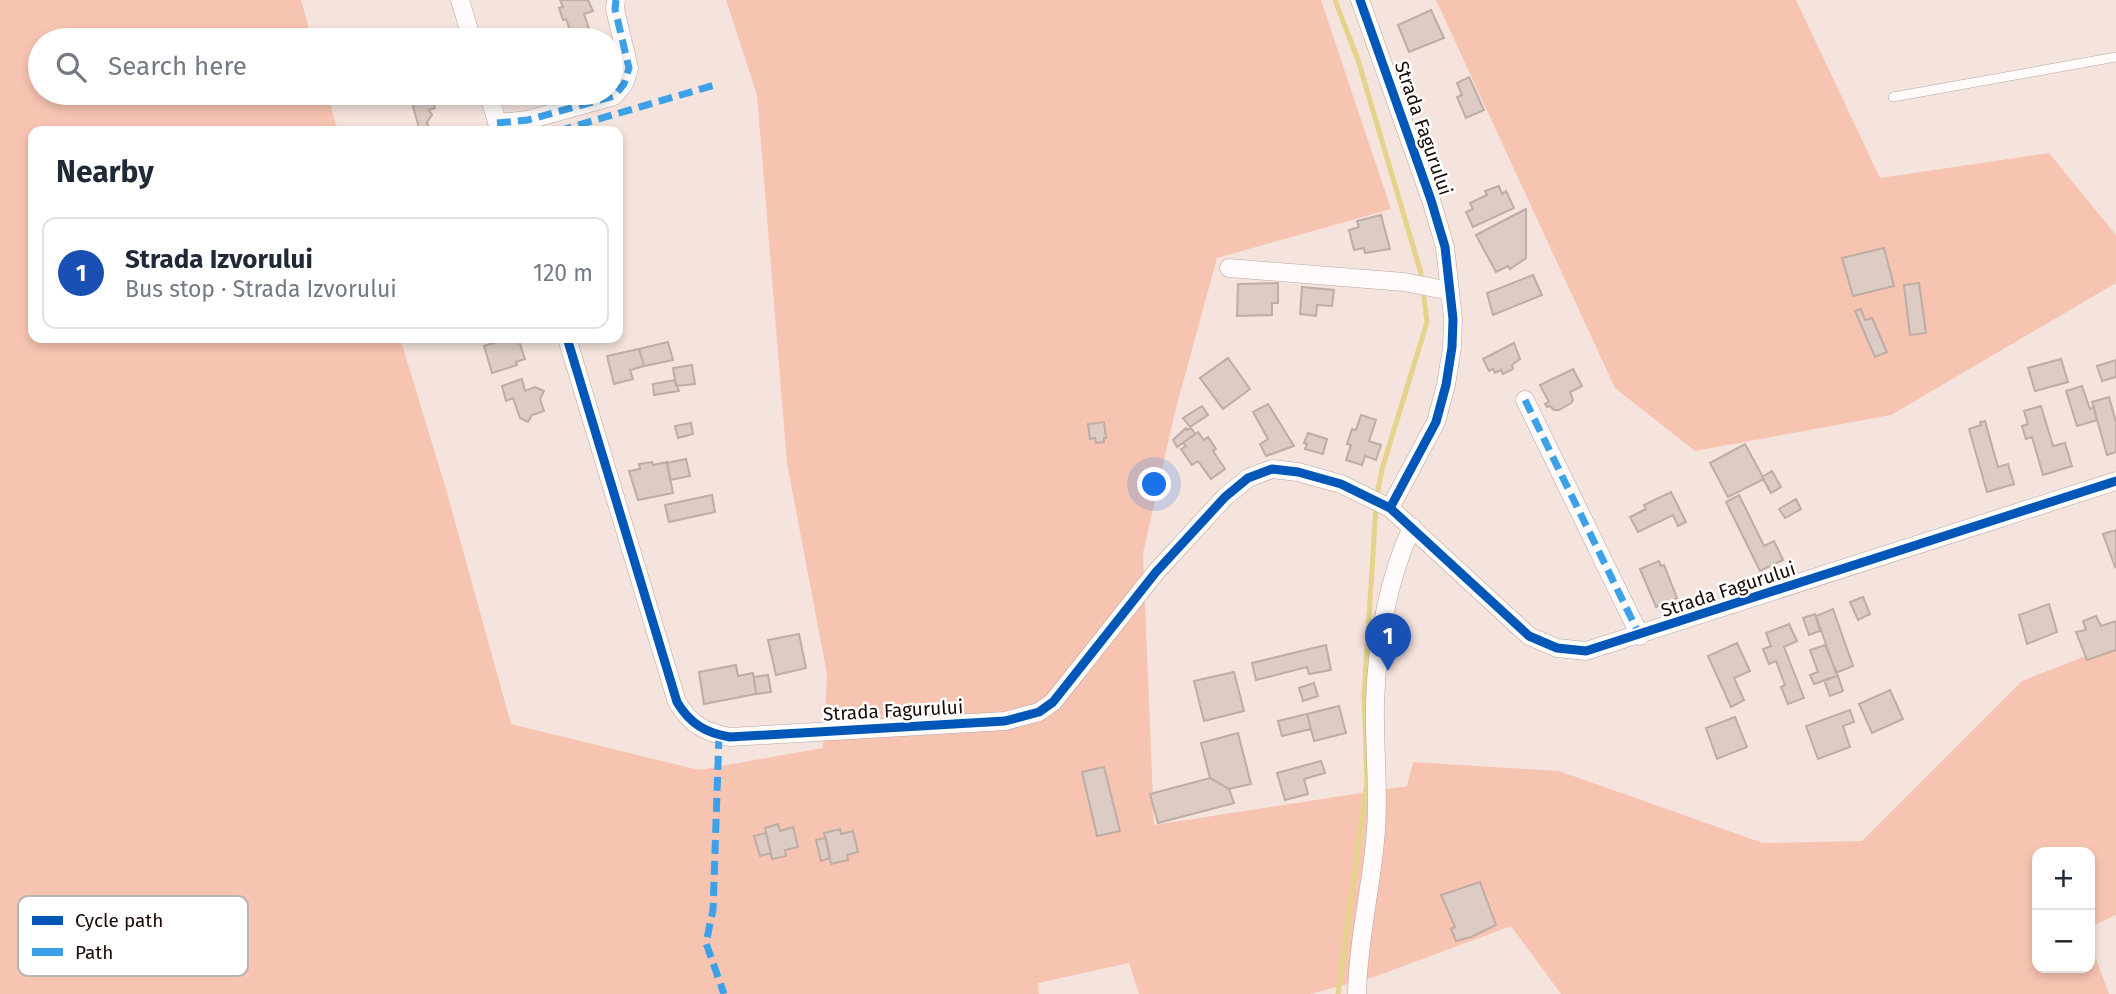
<!DOCTYPE html>
<meta charset="utf-8">
<style>
:root{--surface:#fff;--page:#f6f6f7;--text:#1f2937;--muted:#747a83;--line:#e0e1e3;--accent:#b45309}
body{margin:0;font-family:"Fira Sans",sans-serif;background:var(--page);color:var(--text)}
.controls{position:absolute;right:21px;bottom:21px;display:grid;overflow:hidden;border-radius:14px;box-shadow:0 4px 10px #0003}
.controls button{width:63px;height:63px;display:grid;place-items:center;padding:0;border:0;border-bottom:2px solid var(--line);background:var(--surface);color:var(--text);font:35px sans-serif}
.you{position:absolute;left:1155px;top:485px;width:24px;height:24px;margin:-18px;border:5px solid #fff;border-radius:50%;background:#1a73e8;box-shadow:0 0 0 10px #1a73e833}
.badge{display:grid;place-items:center;width:46px;height:46px;border-radius:50%;background:var(--accent);color:#fff;font-size:23px;font-weight:700}
.pin{position:absolute;translate:-50% -58px;filter:drop-shadow(0 2px 4px #0008)}
.pin::after{content:'';position:absolute;top:37px;width:24px;height:21px;background:inherit;clip-path:polygon(0 0,100% 0,50% 100%)}
.list{margin:0;padding:0;list-style:none}
h2{display:flex;justify-content:space-between;align-items:center;height:91px;margin:0;padding:0 28px;font-size:30px}
h2 small{font-size:23px;font-weight:400;color:var(--muted)}
.list li{display:grid;grid-template-columns:46px 1fr auto;gap:21px;align-items:center;box-sizing:border-box;height:112px;margin:0 14px 14px;padding:0 14px;border:2px solid var(--line);border-radius:14px}
.list b{display:block;font-size:26px;white-space:nowrap}
.list p{margin:0;font-size:23px;white-space:nowrap;color:var(--muted)}
.list em{font-size:23px;font-style:normal;color:var(--muted)}
.icon{flex:none;width:38px;height:38px;fill:none;stroke:currentColor;stroke-width:2;stroke-linecap:round;stroke-linejoin:round}
.map{position:relative;flex:none;width:2116px;height:994px;overflow:hidden}
.search{position:absolute;background:var(--surface);box-shadow:0 4px 10px #0003;left:28px;top:28px;width:595px;height:77px;display:flex;align-items:center;gap:18px;box-sizing:border-box;padding:0 24px;border-radius:38px;color:var(--muted);font-size:26px}
.panel{position:absolute;background:var(--surface);box-shadow:0 4px 10px #0003;left:28px;top:126px;width:595px;height:217px;border-radius:14px}
.map>svg:first-child{display:block}
.green{fill:#f8c4b2}
.lines{fill:none;stroke-linecap:round;stroke-linejoin:round}
.stream{stroke:#e4d38a;stroke-width:5}
.building{fill:#dcccc3;stroke:#bdada4;stroke-width:2}
.service-casing{stroke:#b7a6a0;stroke-width:10}
.minor-casing{stroke:#b7a6a0;stroke-width:19}
.service{stroke:#fefbfa;stroke-width:9}
.minor{stroke:#fefbfa;stroke-width:18}
.quiet{stroke:#3da1e9;stroke-width:7;stroke-dasharray:14 7;stroke-linecap:butt}
.cycleway-casing{stroke:#fff;stroke-width:13}
.cycleway{stroke:#0057b8;stroke-width:9}
.labels{text-anchor:middle;stroke-width:5;stroke-linejoin:round;paint-order:stroke}
.street-label{font-size:19px;fill:#1a0904;stroke:#fff}
.key{fill:#fff;stroke:#bab5b4;stroke-width:2}
.key-label{font-size:19px;fill:#1a0904}
</style>
<div class="map">
<svg width="2116" height="994" viewBox="0 0 2116 994">
<rect width="100%" height="100%" fill="#f5e3dd"/>
<path class="green" d="M0 0H301L312 40H40V93H327L338 131H33V338H400L446 489 511 724 699 770 823 748 827 674 787 463 757 95 726 0H1321L1391 209 1217 258 1175 412 1143 553 1154 825 1407 786 1413 762 1559 771 1763 843 1862 841 2022 681 2116 644V915L2090 927V852H2037V968H2090V943L2109 994H1561L1511 926 1371 978 1310 994H1139L1129 963 1038 983 1039 994H0Z
M1436 0H1796L1880 178 2049 153 2116 235V283L1891 415 1695 451 1615 388Z"/>
<g class="lines">
<path class="stream" d="M1335 0 1358 60 1421 273 1427 322 1382 469 1377 496
M1338 994 1367 781 1364 696 1376 506"/>
</g>
<path class="building" d="M560 0H588L593 11 584 14 590 32 573 38 566 19 563 20 559 8 563 7Z
M1431 10 1444 38 1409 52 1398 25Z
M1469 77 1484 110 1466 118 1457 97 1462 95 1457 83Z
M432 98 435 108 429 110 432 115 427 122 430 131H420L412 103Z
M1499 186 1502 194 1506 191 1514 208 1473 227 1466 212 1473 209 1470 203 1487 195 1485 191Z
M1526 209V258L1510 269 1508 266 1496 272 1476 235Z
M1381 215 1390 249 1365 253 1364 248 1354 250 1349 230 1359 227 1357 221Z
M1884 248 1894 286 1853 296 1842 258Z
M1533 275 1542 295 1493 315 1487 293Z
M1278 283V303H1272V315L1237 316 1238 284Z
M1919 283 1926 333 1910 335 1904 285Z
M1302 287 1334 290 1332 306 1317 305 1316 316 1300 314Z
M1861 309 1865 320 1872 318 1887 352 1875 357 1855 311Z
M510 338H518L525 359 516 362 517 365 492 373 484 346Z
M668 342 673 360 644 366 639 349Z
M1514 343 1520 359 1512 365 1513 369 1503 374 1501 370 1495 373 1493 369 1489 371 1483 359Z
M639 349 644 366 630 370 633 379 614 384 607 356Z
M1228 358 1250 389 1223 409 1200 378Z
M2061 359 2068 382 2035 391 2028 368Z
M2116 360V377L2102 381 2097 366Z
M692 365 695 384 676 386 673 368Z
M1573 369 1582 386 1570 392 1573 400 1571 403 1559 410H1554L1550 406 1547 407 1545 404 1549 402 1540 385Z
M522 379 525 391 535 387 544 391 540 399 544 411 532 415 528 422 520 418 513 398 506 401 502 386Z
M675 380 679 391 654 395 653 384Z
M2082 386 2090 409 2094 407 2097 420 2077 426 2066 391Z
M2109 397 2116 422V452L2107 455 2092 402Z
M1268 404 1294 446 1266 456 1260 444 1268 439 1253 412Z
M1202 406 1208 415 1190 427 1183 418Z
M2041 406 2053 446 2065 443 2072 466 2043 475 2032 437 2026 439 2022 426 2028 424 2024 411Z
M1361 415 1376 420 1369 441 1381 445 1376 460 1365 456 1362 465 1346 460 1351 445 1347 444 1352 429 1356 430Z
M1985 421 1998 467 2008 464 2014 484 1987 492 1969 429 1981 425 1980 422Z
M1104 422 1106 438H1104V442L1096 443 1095 438 1090 439 1088 424Z
M691 423 693 434 678 438 675 426Z
M1186 428 1187 430 1191 428 1195 434 1177 447 1173 440Z
M1198 432 1204 440 1208 437 1216 449 1213 451 1225 469 1211 479 1198 461 1192 465 1181 449 1186 446 1183 443Z
M1308 433 1327 439 1323 454 1305 449 1307 444 1304 443Z
M1745 444 1764 479 1728 497 1710 463Z
M686 459 690 476 670 480 667 463Z
M652 462 653 465 667 462 673 493 638 500 629 471 640 469 639 464Z
M1772 471 1781 487 1771 493 1762 477Z
M1671 492 1686 522 1678 526 1673 515 1638 532 1630 517 1646 509 1644 505Z
M712 495 715 512 669 522 665 505Z
M1739 495 1764 546 1774 541 1783 560 1760 571 1726 502Z
M1796 499 1801 509 1785 518 1779 509Z
M2116 530V566L2115 567 2103 534Z
M1659 561 1661 566 1664 565 1677 598 1656 607 1640 569Z
M1863 597 1870 614 1858 620 1850 602Z
M2049 604 2057 632 2027 644 2019 615Z
M1833 609 1853 666 1836 673 1816 616Z
M1815 614 1820 631 1809 635 1803 618Z
M2096 616 2101 626 2116 621V650L2087 660 2076 632 2086 630 2083 621Z
M1789 624 1797 641 1784 647 1804 698 1788 704 1781 687 1785 685 1776 661 1769 664 1763 649 1771 646 1766 633Z
M799 634 806 668 776 675 768 640Z
M1737 643 1750 671 1734 678 1744 700 1731 707 1708 656Z
M1326 645 1331 670 1309 674 1307 667 1256 680 1252 663Z
M1825 645 1838 676 1814 684 1810 675 1818 672 1810 650Z
M736 665 738 676 753 673 756 694 704 704 699 672Z
M1234 672 1244 711 1204 721 1194 681Z
M768 675 771 692 756 694 754 677Z
M1838 676 1843 691 1830 696 1824 680Z
M1314 683 1318 696 1303 701 1299 688Z
M1890 690 1903 719 1872 733 1859 704Z
M1339 706 1346 733 1314 741 1307 714Z
M1850 710 1854 722 1843 726 1850 747 1818 759 1806 726Z
M1307 714 1311 729 1282 736 1278 721Z
M1735 717 1747 747 1717 759 1706 728Z
M1238 733 1251 784 1229 789 1210 778 1201 743Z
M1321 761 1325 773 1304 779 1308 794 1285 800 1277 773Z
M1104 767 1120 831 1097 836 1082 772Z
M1210 778 1229 789 1234 803 1158 823 1150 794Z
M778 824 780 831 793 827 798 847 785 850 786 856 772 859 765 828Z
M840 829 841 834 853 831 858 852 847 855 848 860 831 864 824 833Z
M766 833 771 853 760 856 754 836Z
M826 838 830 858 821 861 816 840Z
M1480 882 1496 925 1471 937 1456 941 1451 929 1455 927 1441 895Z"/>
<g class="lines">
<g class="service-casing">
<path id="service" d="M1893 97 2116 57"/>
</g>
<g class="minor-casing">
<path id="minor" d="M460 0 472 40
M1360 0 1431 200 1445 247 1453 319 1452 347 1446 385 1436 422 1390 508
M488 93 500 131
M497 123 528 120 614 96 624 84 629 68 615 9 616 0
M1229 268 1404 282 1450 291
M567 338 677 702C690 724 706 733 730 737L1005 721 1039 712 1053 702 1156 572 1225 497 1248 478 1272 469 1298 472 1341 484 1390 508 1529 636 1557 648 1586 651 2116 481
M1525 400 1640 636
M1357 994C1358 939 1372 885 1376 830 1379 788 1374 745 1375 703 1377 644 1387 581 1412 527"/>
</g>
<use href="#service" class="service"/>
<use href="#minor" class="minor"/>
<path class="quiet" d="M497 123 528 120 614 96 624 84 629 68 615 9 616 0
M558 131 718 84
M1525 400 1640 636
M719 735 713 910 706 943 724 994"/>
<g class="cycleway-casing">
<path id="cycleway" d="M1360 0 1431 200 1445 247 1453 319 1452 347 1446 385 1436 422 1390 508
M567 338 677 702C690 724 706 733 730 737L1005 721 1039 712 1053 702 1156 572 1225 497 1248 478 1272 469 1298 472 1341 484 1390 508 1529 636 1557 648 1586 651 2116 481"/>
</g>
<use href="#cycleway" class="cycleway"/>
</g>
<g class="labels">
<g class="street-label">
<text transform="translate(1424 128) rotate(71)" y="7">Strada Fagurului</text>
<text transform="translate(1728 589) rotate(-18)" y="7">Strada Fagurului</text>
<text transform="translate(893 710) rotate(-3)" y="7">Strada Fagurului</text>
</g>
</g>
<rect x="18" y="896" width="230" height="80" rx="10" class="key"/>
<rect x="32" y="916" width="31" height="9" fill="#0057b8"/>
<rect x="32" y="948" width="31" height="8" fill="#3da1e9"/>
<g class="key-label">
<text x="75" y="927">Cycle path</text>
<text x="75" y="959">Path</text>
</g>
</svg>
<div class="controls">
<button>+</button>
<button>−</button>
</div>
<div class="you"></div>
<div class="pin badge" style="left:1388px;top:671px;background:#1a4fb4">1</div>
<div class="search"><svg class="icon" aria-label="search" viewBox="0 0 24 24"><circle cx="10" cy="10" r="6"/><path d="M15 15l6 6"/></svg>Search here</div>
<section class="panel">
<h2>Nearby<small></small></h2>
<ul class="list">
<li><span class="badge" style="background:#1a4fb4">1</span><div><b>Strada Izvorului</b><p>Bus stop · Strada Izvorului</p></div><em>120 m</em></li>
</ul>
</section>
</div>
